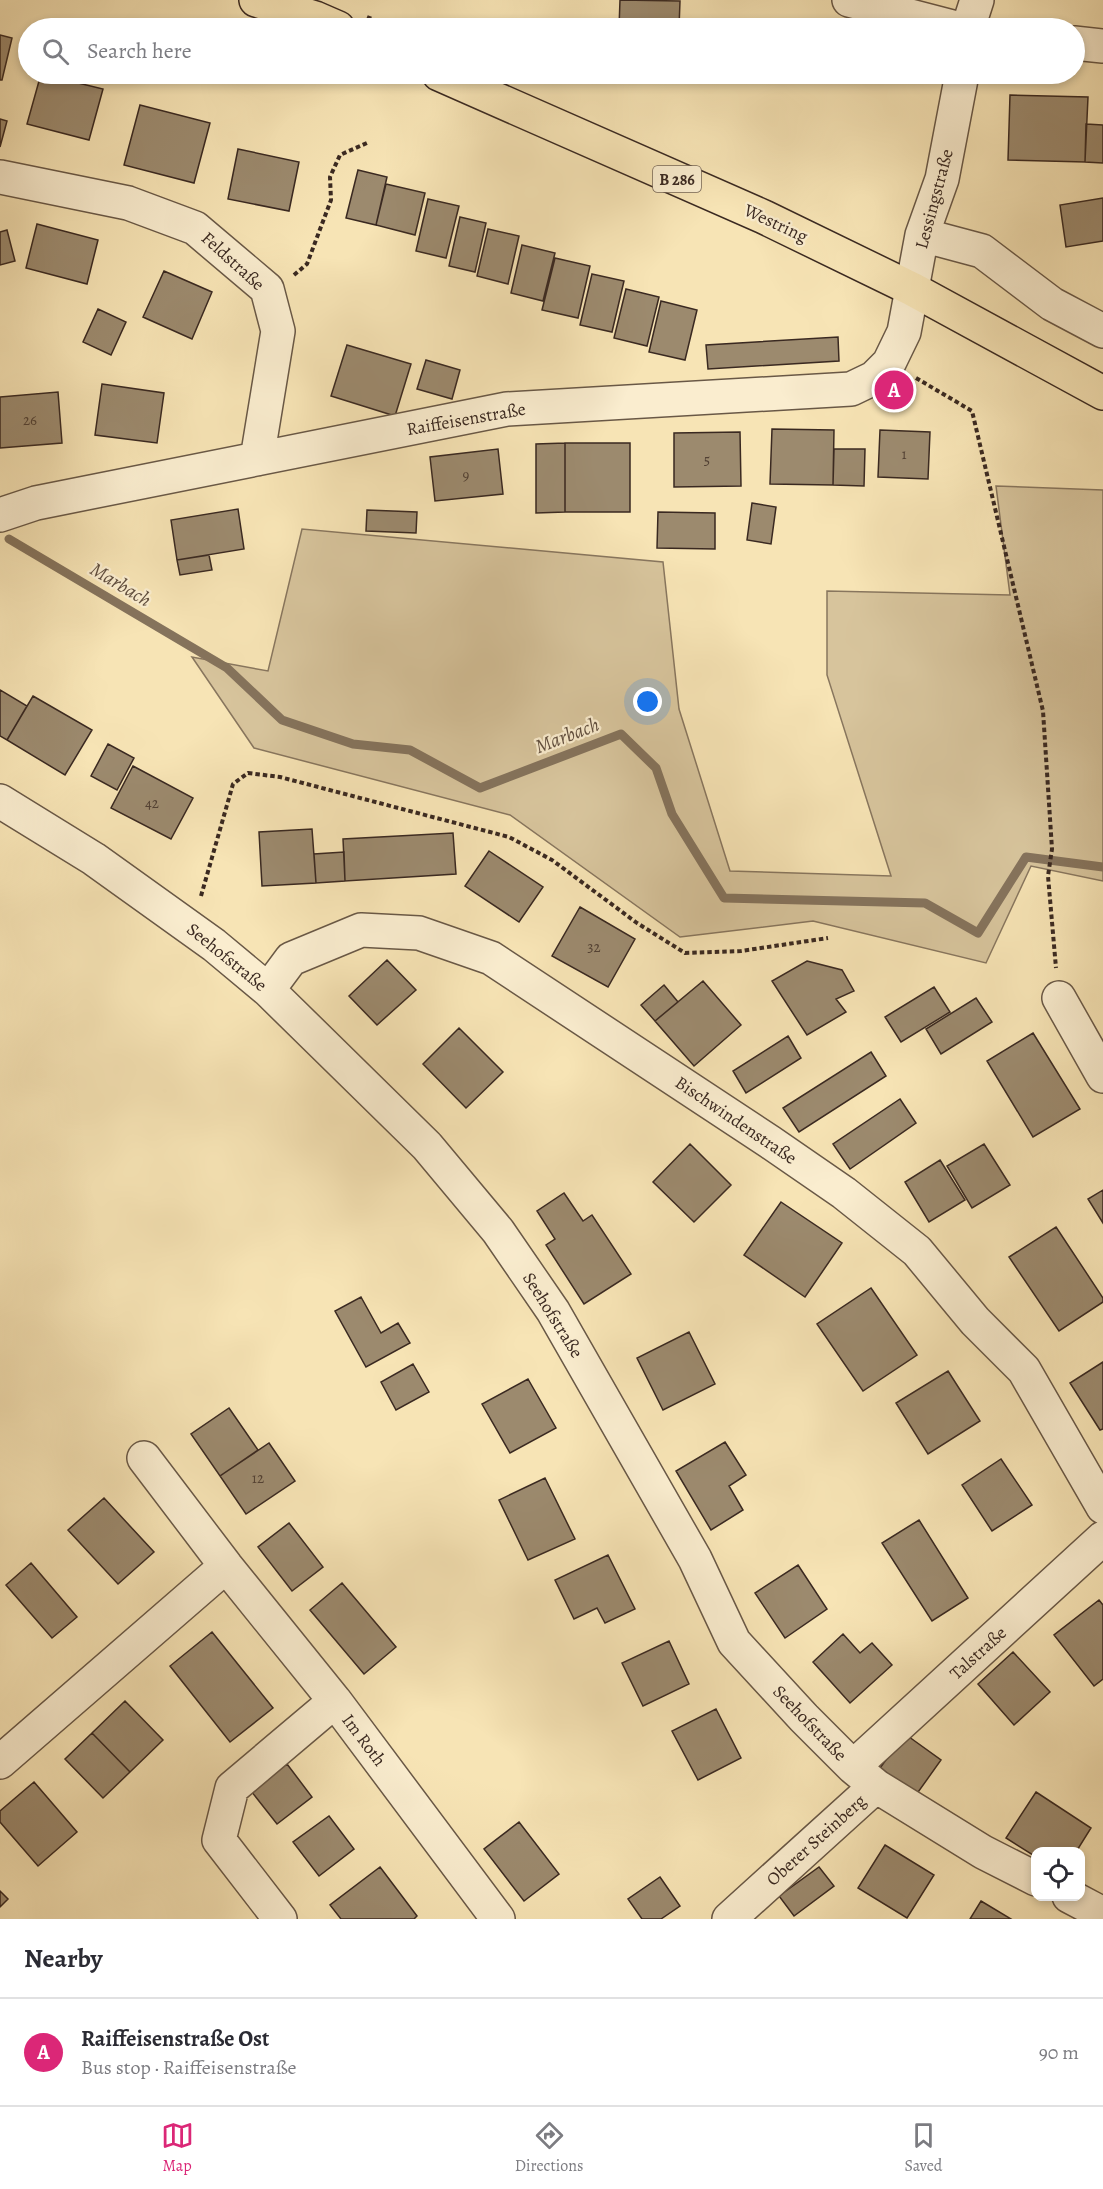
<!DOCTYPE html>
<meta charset="utf-8">
<style>
:root{--surface:#fff;--page:#f2f2f3;--text:#2b2b33;--muted:#7c7c81;--line:#e1e1e2;--accent:#db2777}
body{margin:0;font-family:Alegreya,serif;background:var(--page);color:var(--text)}
.controls{position:absolute;right:18px;bottom:18px;display:grid;overflow:hidden;border-radius:12px;box-shadow:0 3px 9px #0003}
.controls button{width:54px;height:54px;display:grid;place-items:center;padding:0;border:0;border-bottom:2px solid var(--line);background:var(--surface);color:var(--text);font:30px sans-serif}
.you{position:absolute;left:648px;top:702px;width:21px;height:21px;margin:-15px;border:4px solid #fff;border-radius:50%;background:#1a73e8;box-shadow:0 0 0 9px #1a73e833}
.badge{display:grid;place-items:center;width:39px;height:39px;border-radius:50%;background:var(--accent);color:#fff;font-size:20px;font-weight:700}
.pin{position:absolute;translate:-50% -50%;border:3px solid #fff;box-shadow:0 2px 6px #0006}
.list{margin:0;padding:0;list-style:none}
h2{display:flex;justify-content:space-between;align-items:center;height:78px;margin:0;padding:0 24px;font-size:26px}
h2 small{font-size:20px;font-weight:400;color:var(--muted)}
.list li{display:grid;grid-template-columns:39px 1fr auto;gap:18px;align-items:center;box-sizing:border-box;height:108px;padding:0 24px;border-top:2px solid var(--line)}
.list b{display:block;font-size:22px;white-space:nowrap}
.list p{margin:0;font-size:20px;white-space:nowrap;color:var(--muted)}
.list em{font-size:20px;font-style:normal;color:var(--muted)}
.icon{flex:none;width:33px;height:33px;fill:none;stroke:currentColor;stroke-width:2;stroke-linecap:round;stroke-linejoin:round}
.map{position:relative;flex:none;width:1103px;height:1919px;overflow:hidden}
.search{position:absolute;background:var(--surface);box-shadow:0 3px 9px #0003;left:18px;right:18px;top:18px;height:66px;display:flex;align-items:center;gap:15px;box-sizing:border-box;padding:0 21px;border-radius:33px;color:var(--muted);font-size:22px}
.sheet{height:186px;background:var(--surface)}
nav{display:flex;justify-content:space-around;align-items:center;box-sizing:border-box;height:84px;border-top:2px solid var(--line);background:var(--surface);font-size:16px;color:var(--muted)}
nav a{display:grid;justify-items:center;gap:3px}
nav .on{color:var(--accent)}
.map>svg:first-child{display:block}
.green{fill:#d7c49c;stroke:#88765e;stroke-width:1.5}
.lines{fill:none;stroke-linecap:round;stroke-linejoin:round}
.stream{stroke:#85735c;stroke-width:9}
.building{fill:#9c8a6e;stroke:#3a2921;stroke-width:1.5}
.minor-casing{stroke:#695846;stroke-width:36}
.major-casing{stroke:#3a2921;stroke-width:36}
.path{stroke:#3a2921;stroke-width:4;stroke-dasharray:4.5 3;stroke-linecap:butt}
.minor{stroke:#faedcf;stroke-width:33}
.major{stroke:#f7e4b5;stroke-width:33}
.labels{text-anchor:middle;stroke-width:4.5;stroke-linejoin:round;paint-order:stroke}
.number-label{font-size:15px;fill:#524134}
.shield{fill:#faedcf;stroke:#746455;stroke-width:1.5}
.shield-label{font-size:16px;font-weight:bold;fill:#3a2921}
.street-label{font-size:18px;fill:#3a2921;stroke:#faedcf}
.water-label{font-size:20px;font-style:italic;fill:#604e3e;stroke:#faedcf}
</style>
<div class="map">
<svg width="1103" height="1919" viewBox="0 0 1103 1919">
<rect width="100%" height="100%" fill="#f7e4b5"/>
<filter id="stains"><feTurbulence type="fractalNoise" baseFrequency=".00333" numOctaves="4"/><feColorMatrix values="0 0 0 0 .2 0 0 0 0 .09 0 0 0 0 .02 0 0 0 .5 -.17"/></filter>
<radialGradient id="worn" r=".72"><stop offset=".6" stop-color="#630" stop-opacity="0"/><stop offset="1" stop-color="#630" stop-opacity=".3"/></radialGradient>
<path class="green" d="M996 486 1103 490V881L1031 866 986 963 813 921 680 937 510 815 254 748 192 657 268 671 302 529 663 562 679 709 730 871 891 876 827 675V591L1010 595Z"/>
<g class="lines">
<path class="stream" d="M9 539 227 668 282 720 353 744 410 750 480 788 621 734 656 768 672 814 724 898 925 903 978 933 1026 857 1103 867"/>
</g>
<path class="building" d="M620 0 680 1 679 28H619Z
M0 35 12 38 2 80H0Z
M41 74 103 89 89 140 27 124Z
M1010 95 1088 97 1085 162 1008 160Z
M140 105 210 123 194 183 124 165Z
M0 119 7 121 0 147Z
M1086 124 1103 125V163L1085 162Z
M238 149 299 162 289 211 228 199Z
M358 170 387 177 376 225 346 218Z
M386 184 425 193 415 235 376 225Z
M1103 198V241L1066 247 1060 205Z
M428 199 459 206 446 258 416 251Z
M460 217 486 223 475 272 449 266Z
M37 224 98 240 87 284 26 268Z
M488 229 519 236 508 284 477 276Z
M7 230 15 261 0 265V232Z
M522 245 555 253 543 301 511 293Z
M555 258 590 266 578 318 542 310Z
M164 271 212 292 192 339 143 317Z
M592 274 624 281 612 332 580 325Z
M626 289 659 297 647 346 614 338Z
M661 301 697 310 685 360 649 352Z
M98 309 126 322 111 355 83 342Z
M838 337 839 361 708 369 706 345Z
M347 345 411 364 395 416 331 396Z
M426 360 460 370 452 399 417 389Z
M102 384 164 393 157 443 95 435Z
M58 392 62 443 0 448V397Z
M772 429 834 430 833 485 770 484Z
M880 430 930 432 928 479 878 477Z
M740 432 741 486 674 487V433Z
M565 443V512L536 513V444Z
M565 443H630V512H565Z
M498 449 503 494 435 501 430 457Z
M834 449H865L864 486 833 485Z
M752 503 776 507 771 544 747 540Z
M238 509 244 549 177 560 171 520Z
M367 510 417 512 416 533 366 531Z
M658 512 715 513V549L657 548Z
M209 555 212 570 180 575 177 560Z
M0 690 27 706 7 740 0 736Z
M33 696 92 730 65 775 7 740Z
M108 744 134 758 117 790 91 776Z
M133 766 193 798 171 839 111 808Z
M312 829 316 883 262 886 259 832Z
M453 833 456 874 345 881 343 839Z
M489 851 543 887 519 922 465 886Z
M344 852 345 881 316 883 314 854Z
M580 907 635 939 608 987 552 956Z
M387 960 416 990 377 1025 349 996Z
M807 961 842 970 854 991 836 999 846 1012 807 1035 772 981Z
M703 981 741 1025 694 1066 655 1021Z
M664 985 678 1002 655 1021 641 1005Z
M934 987 950 1012 901 1042 885 1017Z
M976 998 992 1022 941 1054 926 1029Z
M459 1028 503 1072 466 1108 423 1064Z
M1033 1033 1080 1109 1033 1137 987 1061Z
M788 1036 801 1058 746 1093 733 1071Z
M871 1052 886 1076 799 1132 783 1108Z
M900 1099 916 1123 850 1169 833 1144Z
M690 1144 731 1185 694 1222 653 1182Z
M984 1144 1010 1185 972 1208 947 1166Z
M940 1160 965 1200 929 1222 905 1182Z
M1103 1190V1223L1088 1199Z
M564 1193 583 1221 592 1215 631 1274 584 1304 546 1245 555 1239 537 1211Z
M781 1202 842 1243 805 1297 744 1255Z
M1056 1227 1103 1298V1302L1059 1331 1009 1257Z
M871 1288 917 1355 863 1391 817 1324Z
M361 1297 381 1333 398 1323 410 1343 366 1367 335 1311Z
M689 1332 715 1384 663 1410 637 1358Z
M1103 1362V1429L1100 1430 1070 1383Z
M413 1364 429 1392 396 1410 381 1382Z
M948 1371 980 1421 928 1454 896 1403Z
M528 1379 556 1428 510 1453 482 1404Z
M229 1408 258 1450 220 1476 191 1434Z
M725 1442 746 1475 729 1486 743 1510 711 1530 676 1471Z
M269 1443 295 1481 246 1514 220 1476Z
M1001 1459 1032 1505 992 1531 962 1485Z
M545 1478 575 1539 528 1560 499 1500Z
M104 1498 154 1552 118 1584 68 1530Z
M919 1520 968 1598 932 1621 882 1543Z
M289 1523 323 1567 292 1591 258 1547Z
M608 1555 635 1609 605 1623 597 1608 574 1619 555 1580Z
M31 1563 77 1617 52 1638 6 1585Z
M798 1565 827 1609 785 1638 755 1593Z
M342 1583 396 1647 364 1674 310 1610Z
M1099 1600 1103 1605V1679L1094 1686 1054 1635Z
M212 1632 273 1708 230 1742 170 1666Z
M843 1634 860 1653 872 1643 892 1665 850 1703 813 1662Z
M669 1641 689 1684 643 1706 622 1663Z
M1013 1652 1050 1692 1014 1725 978 1684Z
M125 1701 163 1740 130 1772 92 1733Z
M716 1709 741 1758 698 1780 672 1731Z
M92 1733 130 1772 103 1798 65 1759Z
M905 1734 941 1760 916 1795 880 1768Z
M287 1764 312 1797 277 1824 251 1791Z
M34 1782 77 1832 38 1866 0 1822V1811Z
M1036 1792 1091 1828 1076 1852H1036V1857L1006 1838Z
M329 1816 354 1849 319 1876 293 1842Z
M519 1822 559 1874 524 1901 484 1849Z
M885 1845 934 1875 907 1918 858 1888Z
M380 1867 417 1916 414 1919H341L330 1905Z
M819 1867 834 1886 794 1916 779 1896Z
M660 1877 680 1906 661 1919H642L628 1899Z
M0 1891 8 1899 0 1907Z
M981 1901 1011 1919H970Z"/>
<g class="lines">
<g class="minor-casing">
<path id="minor" d="M849 0 956 28
M968 28 977 0
M1074 43 1103 46
M0 177 128 203 195 228 267 289 278 331 257 459
M922 235 982 251 1052 304 1103 331
M0 515 36 503 507 409 851 389 874 378 889 363 904 332 922 235 942 179 962 74
M0 801 94 859 214 945 268 990 427 1146 498 1231 553 1311 695 1559 734 1642 804 1718 853 1767 876 1786 983 1852 1036 1879
M268 990 291 959 361 930 419 933 491 958 770 1142 844 1193 917 1251 975 1321 1024 1370 1103 1507
M1059 998 1103 1076
M144 1458 226 1566 335 1701 498 1919
M0 1762 226 1566
M853 1767 1103 1538
M1069 1896 1103 1914
M280 1919 219 1840 232 1788 335 1701
M729 1919 876 1786"/>
</g>
<g class="major-casing">
<path id="major" d="M256 0 315 18 338 28
M439 74 764 217 912 289 1103 393"/>
</g>
<path class="path" d="M367 17 394 28
M294 275 307 264 331 200 330 177 340 155 369 142
M916 378 972 411 1043 711 1052 849 1048 876 1056 968
M201 896 233 784 248 773 280 777 509 837 552 860 637 923 685 953 741 951 828 938"/>
<use href="#minor" class="minor"/>
<use href="#major" class="major"/>
</g>
<g class="labels">
<g class="number-label">
<text x="30" y="425">26</text>
<text x="904" y="459">1</text>
<text x="707" y="465">5</text>
<text x="466" y="480">9</text>
<text x="152" y="808">42</text>
<text x="594" y="952">32</text>
<text x="258" y="1483">12</text>
</g>
<rect class="shield" x="653" y="166" width="48" height="26" rx="4.5"/>
<g class="shield-label">
<text x="677" y="185">B 286</text>
</g>
<g class="street-label">
<text transform="translate(934 199) rotate(-75)" y="6">Lessingstraße</text>
<text transform="translate(776 223) rotate(25)" y="6">Westring</text>
<text transform="translate(233 261) rotate(42)" y="6">Feldstraße</text>
<text transform="translate(466 419) rotate(-10)" y="6">Raiffeisenstraße</text>
<text transform="translate(227 957) rotate(39)" y="6">Seehofstraße</text>
<text transform="translate(736 1120) rotate(34)" y="6">Bischwindenstraße</text>
<text transform="translate(553 1315) rotate(58)" y="6">Seehofstraße</text>
<text transform="translate(978 1653) rotate(-42)" y="6">Talstraße</text>
<text transform="translate(810 1723) rotate(46)" y="6">Seehofstraße</text>
<text transform="translate(364 1740) rotate(53)" y="6">Im Roth</text>
<text transform="translate(816 1840) rotate(-42)" y="6">Oberer Steinberg</text>
</g>
<g class="water-label">
<text transform="translate(121 584) rotate(31)" y="7">Marbach</text>
<text transform="translate(567 735) rotate(-21)" y="7">Marbach</text>
</g>
</g>
<rect width="100%" height="100%" filter="url(#stains)"/>
<rect width="100%" height="100%" fill="url(#worn)"/>
</svg>
<div class="controls">
<button><svg class="icon" aria-label="locate" viewBox="0 0 24 24"><circle cx="12" cy="12" r="6"/><path d="M12 2v4M12 18v4M2 12h4M18 12h4"/></svg></button>
</div>
<div class="you"></div>
<div class="pin badge" style="left:894px;top:390px">A</div>
<div class="search"><svg class="icon" aria-label="search" viewBox="0 0 24 24"><circle cx="10" cy="10" r="6"/><path d="M15 15l6 6"/></svg>Search here</div>
</div>
<section class="sheet">
<h2>Nearby<small></small></h2>
<ul class="list">
<li><span class="badge">A</span><div><b>Raiffeisenstraße Ost</b><p>Bus stop · Raiffeisenstraße</p></div><em>90 m</em></li>
</ul>
</section>
<nav>
<a class="on"><svg class="icon" aria-label="map" viewBox="0 0 24 24"><path d="M3 6l6-2 6 2 6-2v14l-6 2-6-2-6 2zM9 4v14M15 6v14"/></svg>Map</a>
<a><svg class="icon" aria-label="directions" viewBox="0 0 24 24"><path d="M12 3l9 9-9 9-9-9zM9 14v-3h6M13 9l2 2-2 2"/></svg>Directions</a>
<a><svg class="icon" aria-label="saved" viewBox="0 0 24 24"><path d="M7 4h10v16l-5-4-5 4z"/></svg>Saved</a>
</nav>
